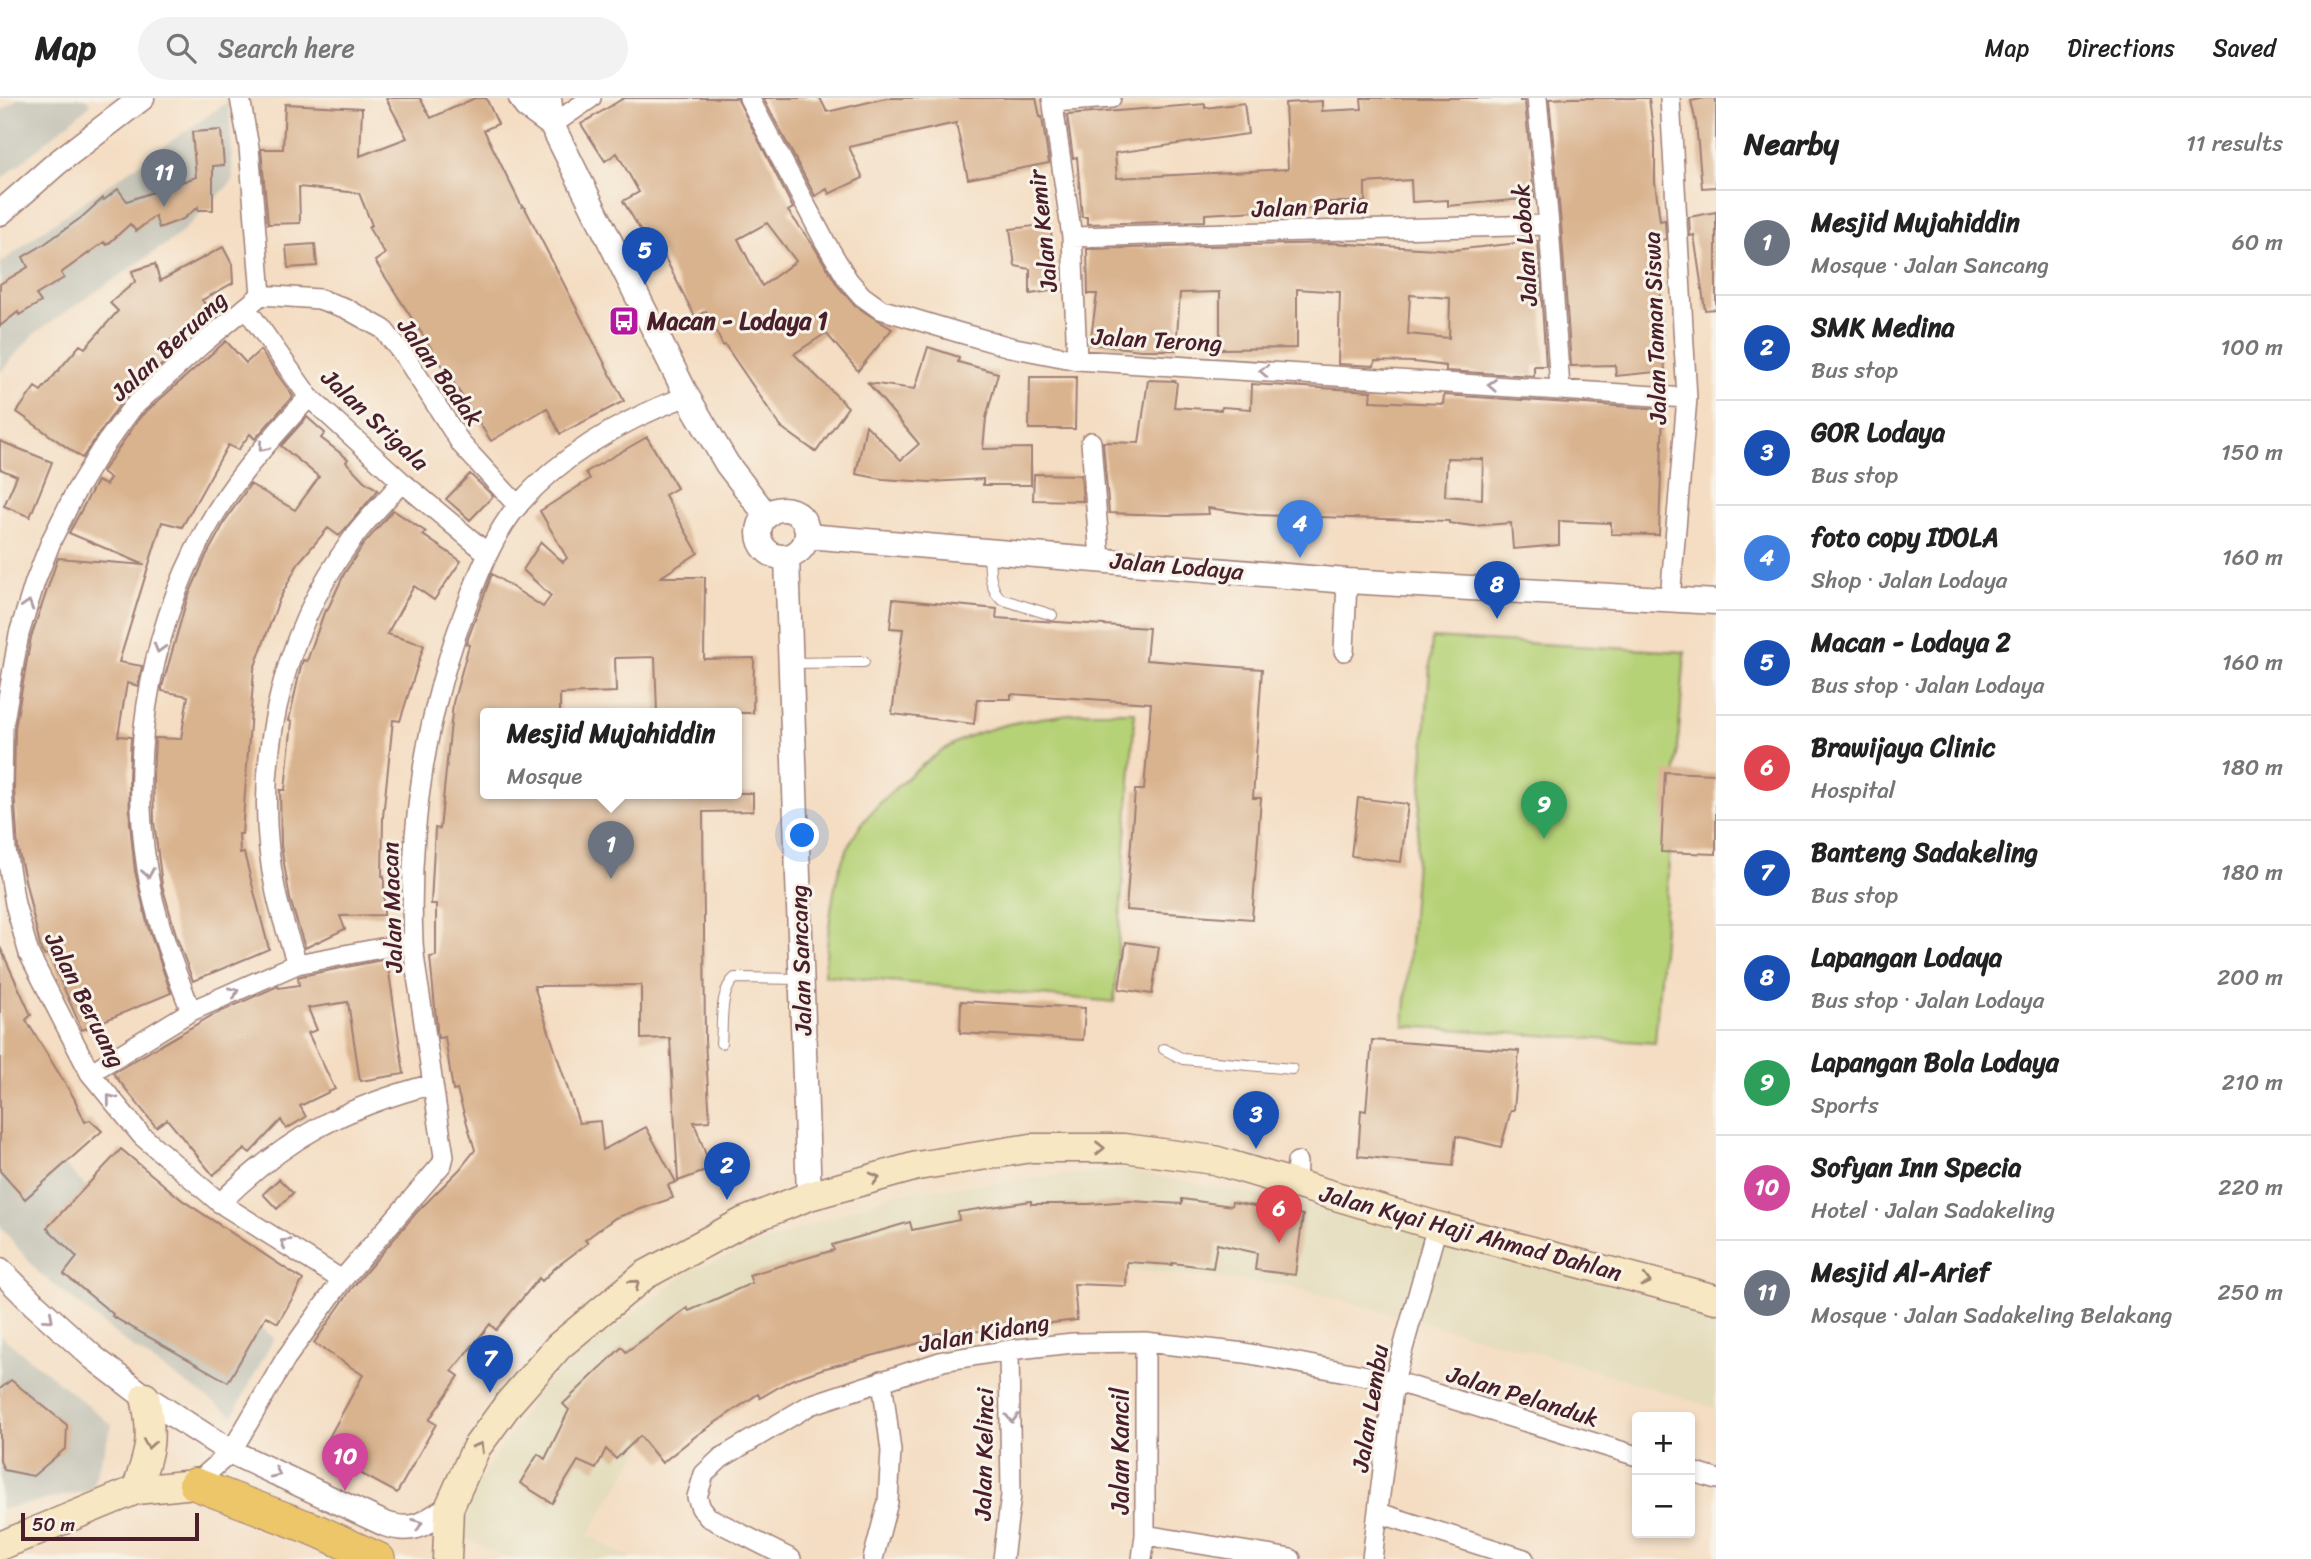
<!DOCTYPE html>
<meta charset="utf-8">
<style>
:root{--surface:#fff;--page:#f2f2f2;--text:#222;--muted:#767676;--line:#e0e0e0;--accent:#111827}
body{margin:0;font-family:Sriracha,sans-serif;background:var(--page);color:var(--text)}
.controls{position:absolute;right:21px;bottom:21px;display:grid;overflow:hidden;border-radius:7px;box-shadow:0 4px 10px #0003}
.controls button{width:63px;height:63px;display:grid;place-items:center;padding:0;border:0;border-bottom:2px solid var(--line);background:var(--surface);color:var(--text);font:35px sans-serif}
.scale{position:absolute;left:21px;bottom:18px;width:178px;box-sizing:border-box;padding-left:7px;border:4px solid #4a1f2b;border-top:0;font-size:19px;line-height:24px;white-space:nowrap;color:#4a1f2b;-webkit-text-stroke:5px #f7f3e8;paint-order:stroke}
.you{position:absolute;left:803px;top:738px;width:24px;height:24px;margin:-18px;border:5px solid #fff;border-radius:50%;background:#1a73e8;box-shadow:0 0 0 10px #1a73e833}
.badge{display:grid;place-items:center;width:46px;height:46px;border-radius:50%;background:var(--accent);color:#fff;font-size:23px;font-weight:700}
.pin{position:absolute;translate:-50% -58px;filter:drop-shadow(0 2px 4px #0008)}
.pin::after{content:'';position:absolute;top:37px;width:24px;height:21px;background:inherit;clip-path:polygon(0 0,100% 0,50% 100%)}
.popup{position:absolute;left:480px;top:610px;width:262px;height:91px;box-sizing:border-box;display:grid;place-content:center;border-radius:7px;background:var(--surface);filter:drop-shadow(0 2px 5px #0005);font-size:23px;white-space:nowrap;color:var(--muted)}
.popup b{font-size:26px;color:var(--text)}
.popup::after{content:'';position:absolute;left:50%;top:100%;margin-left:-14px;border:14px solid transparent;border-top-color:var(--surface)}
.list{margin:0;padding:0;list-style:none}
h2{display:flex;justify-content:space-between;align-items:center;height:91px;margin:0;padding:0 28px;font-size:30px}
h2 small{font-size:23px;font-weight:400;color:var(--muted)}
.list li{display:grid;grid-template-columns:46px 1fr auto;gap:21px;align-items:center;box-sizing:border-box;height:105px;padding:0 28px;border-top:2px solid var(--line)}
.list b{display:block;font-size:26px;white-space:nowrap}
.list p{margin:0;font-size:23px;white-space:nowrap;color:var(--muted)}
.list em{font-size:23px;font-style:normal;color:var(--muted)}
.icon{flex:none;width:38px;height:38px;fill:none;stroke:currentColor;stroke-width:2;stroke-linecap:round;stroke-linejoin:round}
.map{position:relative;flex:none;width:1716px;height:1461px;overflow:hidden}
header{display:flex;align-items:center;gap:42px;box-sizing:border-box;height:98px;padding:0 35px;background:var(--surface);border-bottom:2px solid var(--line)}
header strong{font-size:33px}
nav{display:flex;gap:38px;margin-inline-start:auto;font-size:24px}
.search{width:490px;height:63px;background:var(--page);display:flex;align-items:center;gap:18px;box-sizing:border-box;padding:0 24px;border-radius:38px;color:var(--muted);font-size:26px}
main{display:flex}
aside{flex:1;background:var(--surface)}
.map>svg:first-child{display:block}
.built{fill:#e3dbba}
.industrial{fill:#c6c5b8}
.green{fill:#b6d277;stroke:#807851;stroke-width:2}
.building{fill:#d9b28e;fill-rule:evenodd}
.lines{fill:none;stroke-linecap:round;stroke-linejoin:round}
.service-casing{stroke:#9f7e76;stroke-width:12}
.minor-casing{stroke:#9f7e76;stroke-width:22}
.tertiary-casing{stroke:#9f7e76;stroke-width:27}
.secondary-casing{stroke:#9f7e76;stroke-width:31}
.primary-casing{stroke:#9f7e76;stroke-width:34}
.service{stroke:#fff;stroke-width:10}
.minor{stroke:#fff;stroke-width:19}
.tertiary{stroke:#fff;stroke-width:24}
.secondary{stroke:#f7e8c3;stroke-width:28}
.primary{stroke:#ecc669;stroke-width:32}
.oneway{stroke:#ae9aa0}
.oneway2{stroke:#a08477}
.labels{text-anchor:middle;stroke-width:6;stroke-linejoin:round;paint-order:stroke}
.street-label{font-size:24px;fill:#4a1f2b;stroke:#f7f3e8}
.poi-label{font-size:24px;font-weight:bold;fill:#4a1f2b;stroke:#f7f3e8;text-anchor:start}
</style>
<header>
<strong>Map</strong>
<div class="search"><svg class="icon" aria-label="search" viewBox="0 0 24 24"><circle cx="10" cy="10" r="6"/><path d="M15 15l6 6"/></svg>Search here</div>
<nav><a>Map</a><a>Directions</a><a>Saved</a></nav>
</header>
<main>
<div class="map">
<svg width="1716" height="1461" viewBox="0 0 1716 1461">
<rect width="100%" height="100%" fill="#f7f3e8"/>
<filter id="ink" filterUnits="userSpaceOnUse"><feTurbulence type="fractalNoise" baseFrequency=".0143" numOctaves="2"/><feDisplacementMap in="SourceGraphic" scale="14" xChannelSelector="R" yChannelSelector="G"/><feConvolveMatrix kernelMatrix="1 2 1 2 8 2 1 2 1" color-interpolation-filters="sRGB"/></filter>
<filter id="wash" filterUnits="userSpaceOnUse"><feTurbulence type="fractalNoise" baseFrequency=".00686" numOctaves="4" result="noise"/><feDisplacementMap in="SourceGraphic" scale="28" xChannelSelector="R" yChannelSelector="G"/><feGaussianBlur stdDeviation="1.57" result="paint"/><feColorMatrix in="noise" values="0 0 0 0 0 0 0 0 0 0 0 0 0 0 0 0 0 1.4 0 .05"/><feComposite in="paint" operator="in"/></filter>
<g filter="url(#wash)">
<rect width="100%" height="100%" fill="#f4ddc2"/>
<path class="built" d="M1119 1071 1414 1127 1716 1219V1310L1555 1260 1285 1187 1058 1165 655 1327 588 1438 632 1461H507L448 1431 543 1285 690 1173 892 1096Z"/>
<path class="industrial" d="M19 0H86L91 6 0 82V14Z
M229 3 233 83 178 138 35 235 0 274V166L42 133Z
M0 975 61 1064 127 1129 274 1240 233 1317 133 1250 38 1174 0 1128Z
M0 1237 112 1327 91 1392 3 1411 0 1409Z"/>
<path class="green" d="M1432 540 1685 554 1655 945 1404 928Z
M1084 614H1135L1114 904 824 877C828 842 830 805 839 772 843 758 854 736 863 724 889 693 936 650 975 636 1010 623 1047 619 1084 614Z"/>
<g id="blocks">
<path class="building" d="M386 0H420L431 20 475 0H486L498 26 484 32 522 109 524 108 624 303 560 336 547 310 491 343 375 163 385 156 368 129 372 127 359 95 299 89 300 125 268 126 261 51H283L285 6 362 10 360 58 407 40Z
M624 0H737L793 110 788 113 813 147 838 188 855 208 892 231 858 273 826 235 794 256 848 309 816 354 781 329 725 247 723 248 706 213 695 219 657 144 650 148 623 103 639 94 617 55 605 63 581 26ZM767 125 796 163 762 188 738 141Z
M763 0H820L827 14 886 0H1036L1040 19H1042L1049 65 968 81 956 25 849 49 863 80 829 96 827 91 815 98Z
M1361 0H1520V3H1525L1534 100 1448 108V102L1412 104 1411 82 1365 85V104H1330V109L1205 116V123L1087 126V119H1082L1077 59 1073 60 1067 17 1205 6V10L1244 5 1248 36 1115 55 1117 80 1288 71 1285 5 1322 3V13L1362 11Z
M1573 0H1649L1655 49V84L1660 123 1665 122 1666 141 1657 143 1665 273 1616 278 1615 267 1571 268 1561 126 1549 1Z
M1705 0H1716V89L1702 90 1696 25 1691 3Z
M221 32 224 67 213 68V112H198V109L183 121 159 130 155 118 136 133 130 126 107 147 104 144 61 175 64 180 36 197 41 204 19 217 18 214 0 228V186L28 169 23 159 43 147 82 119 103 100 104 102 118 91 127 103 196 79 192 34Z
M1716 114V211L1705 212 1694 137 1690 138 1689 119Z
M1050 126 1058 192 1030 196V171L1015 168 1010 131Z
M1538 143 1546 268H1534V278L1446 273V268L1414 264 1375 263 1374 268 1338 266 1340 194 1297 191V250L1220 251V194L1180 195 1176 252H1141L1090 246 1097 196H1088L1087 151 1331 145 1453 152ZM1410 197 1450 200 1449 240 1408 236Z
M315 146 317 168 288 170 286 148Z
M223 149 232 166 233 185 202 202 211 214 156 252 167 262 122 303 82 360 17 314 35 289 41 293 80 247 85 250 118 213 110 205 135 184 132 173 155 166 160 183Z
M226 243 246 265 260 252 293 298 255 341 250 336 238 352 228 347 182 429 162 424 119 564 142 568 138 588 127 585 118 638 131 639 129 679 130 726 135 773 148 829 171 895 82 932 49 856 44 857 41 852 18 751 14 691 15 630 31 539 58 460 145 467 69 435 97 383 106 387 110 380 102 374 141 318Z
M928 249 959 259 958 264 998 275 986 320 983 351 1031 350V387H983V381L930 384 882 381 856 376 866 327 901 362 919 346 868 285 915 291Z
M1030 279H1076L1075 331H1029Z
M1148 282 1175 283 1177 285 1174 309 1221 312 1222 309 1251 311 1252 286 1371 293 1370 303 1443 306 1444 297 1663 311 1659 437 1611 436V425L1559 423V447L1513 451 1511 425 1474 428 1449 425V423L1257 417 1208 410 1209 416 1168 417 1109 415 1103 344 1139 345ZM1447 360 1483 361 1482 401 1445 398Z
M307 319 325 335 321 340 348 361 346 364 364 383 378 392 339 438 328 430 299 464 279 502 254 571 242 736H239L240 755H244L269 851 193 883 177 840 162 787 154 724 153 679 155 640 181 641 188 598 162 593V589L187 501 206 458 227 420 247 391 250 386 295 412 319 379 281 348Z
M647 339 677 390 665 397 698 455 661 479H705L704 561 754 560 753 615H657L655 559 615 560 616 594 560 596V615H485V695H753V713L703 714 705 942 710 1023 694 1024 711 1071 678 1083 670 940 641 941V887L534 888 579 1025 600 1023 603 1052 646 1029 676 1084 668 1087 673 1100 615 1120 585 1142 588 1145 555 1170 542 1183 539 1180 496 1232 490 1226 452 1273 459 1278 429 1322 436 1326 397 1395 321 1354 363 1277 314 1245 352 1190 417 1114 459 1072 475 1052 457 992 453 993 445 939 438 940 430 859 436 858V806H431L435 730 440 731 453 605 469 547 466 546 492 476 543 509 551 498 523 472 541 444 563 464 567 460 540 413 590 381 586 374Z
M0 343 52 364 30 419 4 408 17 378 0 371Z
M470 376 493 398 470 422 446 401Z
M1034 376 1081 377 1083 403 1033 402Z
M393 412 426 434 423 437 461 463 434 502 414 488 387 536 424 547 400 623 393 622 383 719 382 778H384V817L340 818 345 831 305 850 290 801 281 748 280 692H285L292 623 289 622 301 568 303 562 307 563 325 512 327 513 344 476 363 447Z
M893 501 997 511 996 520 1149 530 1146 562 1262 571 1253 700H1261L1252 821 1126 812 1135 692H1144L1151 605 1011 596V601H977L974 626 892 616 903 531 890 530Z
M1665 674 1716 676V756L1661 754Z
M1358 700 1408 706 1401 764 1351 758Z
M1126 844 1159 849 1152 896 1119 891Z
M0 849 31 917 26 922 74 1000 85 1024 90 1022 102 1033 25 1101 0 1073Z
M387 861 404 976 360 983 348 904 308 910 317 932 308 935 335 991 300 1008 306 1019 286 1031 281 1022 250 1055 245 1051 213 1077 167 1021 156 1029 113 975 211 918 278 888 279 890 299 887 298 879 301 878Z
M961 903 1085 910 1083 942 960 935Z
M1372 942 1519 953 1514 1012H1511L1501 1049 1456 1038 1453 1068 1358 1058 1361 1012 1366 1013Z
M121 1051 182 1102 303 1182 278 1225 266 1218 228 1284 112 1218 113 1216 64 1176 77 1159 47 1130Z
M279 1081 293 1095 277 1111 263 1096Z
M1182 1101 1231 1108 1232 1104 1303 1117 1295 1177 1255 1172 1257 1155 1217 1146 1213 1170 1172 1165V1167L1127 1164 1126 1188 1074 1186 1077 1222 972 1234 971 1230 929 1237 931 1242 822 1271 791 1282 760 1300 758 1296 697 1337 662 1365 640 1338 616 1361 606 1351 596 1371 578 1363 552 1405 520 1385 538 1356 545 1361 569 1312 563 1306 622 1249 626 1254 687 1210 689 1213 752 1185 749 1177 834 1152 832 1147 910 1124 912 1132 959 1122 958 1114 1031 1103V1106H1089L1130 1103 1182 1106Z
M11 1282 67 1327 66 1350 33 1378 4 1372 0 1363V1291Z"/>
</g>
</g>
<g filter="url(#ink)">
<use href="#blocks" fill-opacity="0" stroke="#9f7e76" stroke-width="2"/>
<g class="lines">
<g class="service-casing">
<path id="service" d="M989 452C990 469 988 489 1001 501L1052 517
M791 565 864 564
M721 945C723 926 719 893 735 880L801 881
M1164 951 1183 961 1292 971"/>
</g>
<g class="minor-casing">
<path id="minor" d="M240 0 249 49 261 197
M749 0 824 142 848 182 862 198 880 211 957 234 1010 249 1077 262 1687 300
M1052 0 1072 139 1077 262
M1537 0 1549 127 1560 291
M1670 0 1687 300 1670 501
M1053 4 1111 0
M552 27 591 0
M1072 139 1549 127
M261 197 201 247 132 310 101 352 76 393 52 441 35 484 19 536 3 629 2 691 6 752 15 806 29 856 90 975 142 1038 220 1105 342 1182
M261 197 319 201 345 210 383 231 406 260 462 347 518 408
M246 210 309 299 402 384 487 455
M1091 344 1100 461
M1344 553 1347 483
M297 866C290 843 281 819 276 795 250 674 279 539 353 440 368 420 386 402 402 384
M191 913C173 867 155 821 147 771 128 650 152 519 216 414 242 372 275 336 309 299
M90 975 191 913 297 866 413 844
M1296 1087 1297 1064
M220 1105C286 1040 344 1009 433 986
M1690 1373 1716 1381
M195 1386 231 1354 286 1260 342 1182 442 1066 444 1058C436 1009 429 960 422 911 419 889 414 865 413 843 408 726 427 608 470 499 482 467 496 433 519 406 563 356 625 321 687 298
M1379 1415 1524 1461
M1145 1437 1291 1461
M791 1461 708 1419 701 1410 697 1399 704 1376 721 1360 810 1307 943 1263 1009 1252 1073 1245 1145 1244 1245 1255 1394 1283 1637 1358
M873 1461 888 1404 891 1353 882 1282
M1003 1461 1011 1397 1009 1252
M1142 1461 1145 1437V1244
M1372 1461 1394 1283 1437 1128"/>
</g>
<g class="tertiary-casing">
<path id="tertiary" d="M521 0 526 8 552 27
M549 0 552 27 687 298 727 366 767 418
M0 115 57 65 142 0
M759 435a24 24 0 1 1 48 0a24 24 0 1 1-48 0Z
M807 438 1347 483 1716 504
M787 459 809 1098
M0 1172 34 1206 94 1260 145 1299 231 1354 385 1426C415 1436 424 1425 449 1410"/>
</g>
<g class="secondary-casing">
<path id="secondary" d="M136 1392C150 1354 154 1339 145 1299
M0 1448 136 1392 195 1386
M447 1461 449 1410 476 1350 509 1305 559 1248 645 1177 743 1124 809 1098 917 1068 1031 1050H1124L1214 1062 1437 1128 1716 1201"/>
</g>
<g class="primary-casing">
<path id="primary" d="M195 1386 318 1433 379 1461"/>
</g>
<use href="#service" class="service"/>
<use href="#minor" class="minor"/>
<use href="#tertiary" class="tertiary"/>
<use href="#secondary" class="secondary"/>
<use href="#primary" class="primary"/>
</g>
<defs><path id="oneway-chevron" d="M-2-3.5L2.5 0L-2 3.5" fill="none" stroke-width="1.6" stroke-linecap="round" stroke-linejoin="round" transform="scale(1.75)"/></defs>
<g class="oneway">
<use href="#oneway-chevron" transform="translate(1264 273) rotate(-177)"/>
<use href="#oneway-chevron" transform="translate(1492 287) rotate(-177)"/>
<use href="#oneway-chevron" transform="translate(263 349) rotate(131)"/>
<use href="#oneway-chevron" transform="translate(28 507) rotate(-73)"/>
<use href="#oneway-chevron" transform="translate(159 550) rotate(106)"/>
<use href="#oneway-chevron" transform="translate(148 775) rotate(80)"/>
<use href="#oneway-chevron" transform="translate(234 894) rotate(-24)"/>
<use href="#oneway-chevron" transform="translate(111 1001) rotate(-129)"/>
<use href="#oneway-chevron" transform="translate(285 1145) rotate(-148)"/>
<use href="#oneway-chevron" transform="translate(49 1220) rotate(41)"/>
<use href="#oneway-chevron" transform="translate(1012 1320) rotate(89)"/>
<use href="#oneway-chevron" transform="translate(276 1375) rotate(25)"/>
<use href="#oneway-chevron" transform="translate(418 1426) rotate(-20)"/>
</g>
<g class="oneway2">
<use href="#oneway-chevron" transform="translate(1100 1050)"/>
<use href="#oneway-chevron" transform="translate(875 1080) rotate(-15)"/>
<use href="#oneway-chevron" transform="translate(1646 1183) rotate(15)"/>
<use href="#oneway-chevron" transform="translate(635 1186) rotate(-40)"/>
<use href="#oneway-chevron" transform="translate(149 1346) rotate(99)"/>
<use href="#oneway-chevron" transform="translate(479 1349) rotate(-59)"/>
</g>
</g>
<defs>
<g id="bus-square" transform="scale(1.575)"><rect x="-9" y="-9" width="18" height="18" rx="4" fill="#b5179e" stroke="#f7f3e8"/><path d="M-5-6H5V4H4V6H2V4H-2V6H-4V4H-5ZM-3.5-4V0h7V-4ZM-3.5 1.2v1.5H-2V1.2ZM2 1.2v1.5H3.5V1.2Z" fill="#fff"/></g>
</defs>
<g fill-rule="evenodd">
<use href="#bus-square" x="624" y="223"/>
</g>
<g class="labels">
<g class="street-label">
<text transform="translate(1310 109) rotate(-2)" y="8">Jalan Paria</text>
<text transform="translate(1043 133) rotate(-96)" y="8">Jalan Kemir</text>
<text transform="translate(1525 147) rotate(-94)" y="8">Jalan Lobak</text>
<text transform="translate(1655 230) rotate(-92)" y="8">Jalan Taman Siswa</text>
<text transform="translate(1157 242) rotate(3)" y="8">Jalan Terong</text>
<text transform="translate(169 248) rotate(-43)" y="8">Jalan Beruang</text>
<text transform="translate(440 274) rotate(54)" y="8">Jalan Badak</text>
<text transform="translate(375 322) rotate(43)" y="8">Jalan Srigala</text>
<text transform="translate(1177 468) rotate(5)" y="8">Jalan Lodaya</text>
<text transform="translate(392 809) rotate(-92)" y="8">Jalan Macan</text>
<text transform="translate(801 862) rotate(-92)" y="8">Jalan Sancang</text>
<text transform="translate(85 902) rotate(63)" y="8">Jalan Beruang</text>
<text transform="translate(1471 1135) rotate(15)" y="8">Jalan Kyai Haji Ahmad Dahlan</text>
<text transform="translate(984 1235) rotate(-10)" y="8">Jalan Kidang</text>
<text transform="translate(1523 1298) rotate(17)" y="8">Jalan Pelanduk</text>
<text transform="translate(1370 1310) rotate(-81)" y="8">Jalan Lembu</text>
<text transform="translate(1120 1353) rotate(-90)" y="8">Jalan Kancil</text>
<text transform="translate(984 1356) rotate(-89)" y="8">Jalan Kelinci</text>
</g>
<g class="poi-label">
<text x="647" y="231">Macan - Lodaya 1</text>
</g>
</g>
</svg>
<div class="controls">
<button>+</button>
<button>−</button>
</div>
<div class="scale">50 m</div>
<div class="you"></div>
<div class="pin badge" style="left:611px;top:781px;background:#6b7280">1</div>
<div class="popup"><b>Mesjid Mujahiddin</b>Mosque</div>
<div class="pin badge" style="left:727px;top:1102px;background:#1a4fb4">2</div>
<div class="pin badge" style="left:1256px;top:1051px;background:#1a4fb4">3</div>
<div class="pin badge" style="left:1300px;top:460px;background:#3f7fe0">4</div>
<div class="pin badge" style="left:645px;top:187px;background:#1a4fb4">5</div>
<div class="pin badge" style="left:1279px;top:1145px;background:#e0444e">6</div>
<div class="pin badge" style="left:490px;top:1295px;background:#1a4fb4">7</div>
<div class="pin badge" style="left:1497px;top:521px;background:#1a4fb4">8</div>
<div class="pin badge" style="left:1544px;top:741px;background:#2e9e5b">9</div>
<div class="pin badge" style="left:345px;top:1393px;background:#d1479c">10</div>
<div class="pin badge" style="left:164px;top:109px;background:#6b7280">11</div>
</div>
<aside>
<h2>Nearby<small>11 results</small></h2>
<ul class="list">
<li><span class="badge" style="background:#6b7280">1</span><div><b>Mesjid Mujahiddin</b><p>Mosque · Jalan Sancang</p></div><em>60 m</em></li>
<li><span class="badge" style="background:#1a4fb4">2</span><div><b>SMK Medina</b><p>Bus stop</p></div><em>100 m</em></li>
<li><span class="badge" style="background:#1a4fb4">3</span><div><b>GOR Lodaya</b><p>Bus stop</p></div><em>150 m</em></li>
<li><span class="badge" style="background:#3f7fe0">4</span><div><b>foto copy IDOLA</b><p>Shop · Jalan Lodaya</p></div><em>160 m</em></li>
<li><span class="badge" style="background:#1a4fb4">5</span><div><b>Macan - Lodaya 2</b><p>Bus stop · Jalan Lodaya</p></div><em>160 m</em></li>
<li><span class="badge" style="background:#e0444e">6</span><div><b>Brawijaya Clinic</b><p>Hospital</p></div><em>180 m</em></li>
<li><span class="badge" style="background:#1a4fb4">7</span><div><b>Banteng Sadakeling</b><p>Bus stop</p></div><em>180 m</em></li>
<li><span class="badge" style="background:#1a4fb4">8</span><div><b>Lapangan Lodaya</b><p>Bus stop · Jalan Lodaya</p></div><em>200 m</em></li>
<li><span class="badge" style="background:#2e9e5b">9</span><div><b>Lapangan Bola Lodaya</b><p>Sports</p></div><em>210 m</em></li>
<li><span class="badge" style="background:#d1479c">10</span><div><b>Sofyan Inn Specia</b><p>Hotel · Jalan Sadakeling</p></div><em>220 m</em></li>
<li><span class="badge" style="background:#6b7280">11</span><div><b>Mesjid Al-Arief</b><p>Mosque · Jalan Sadakeling Belakang</p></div><em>250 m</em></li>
</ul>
</aside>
</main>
